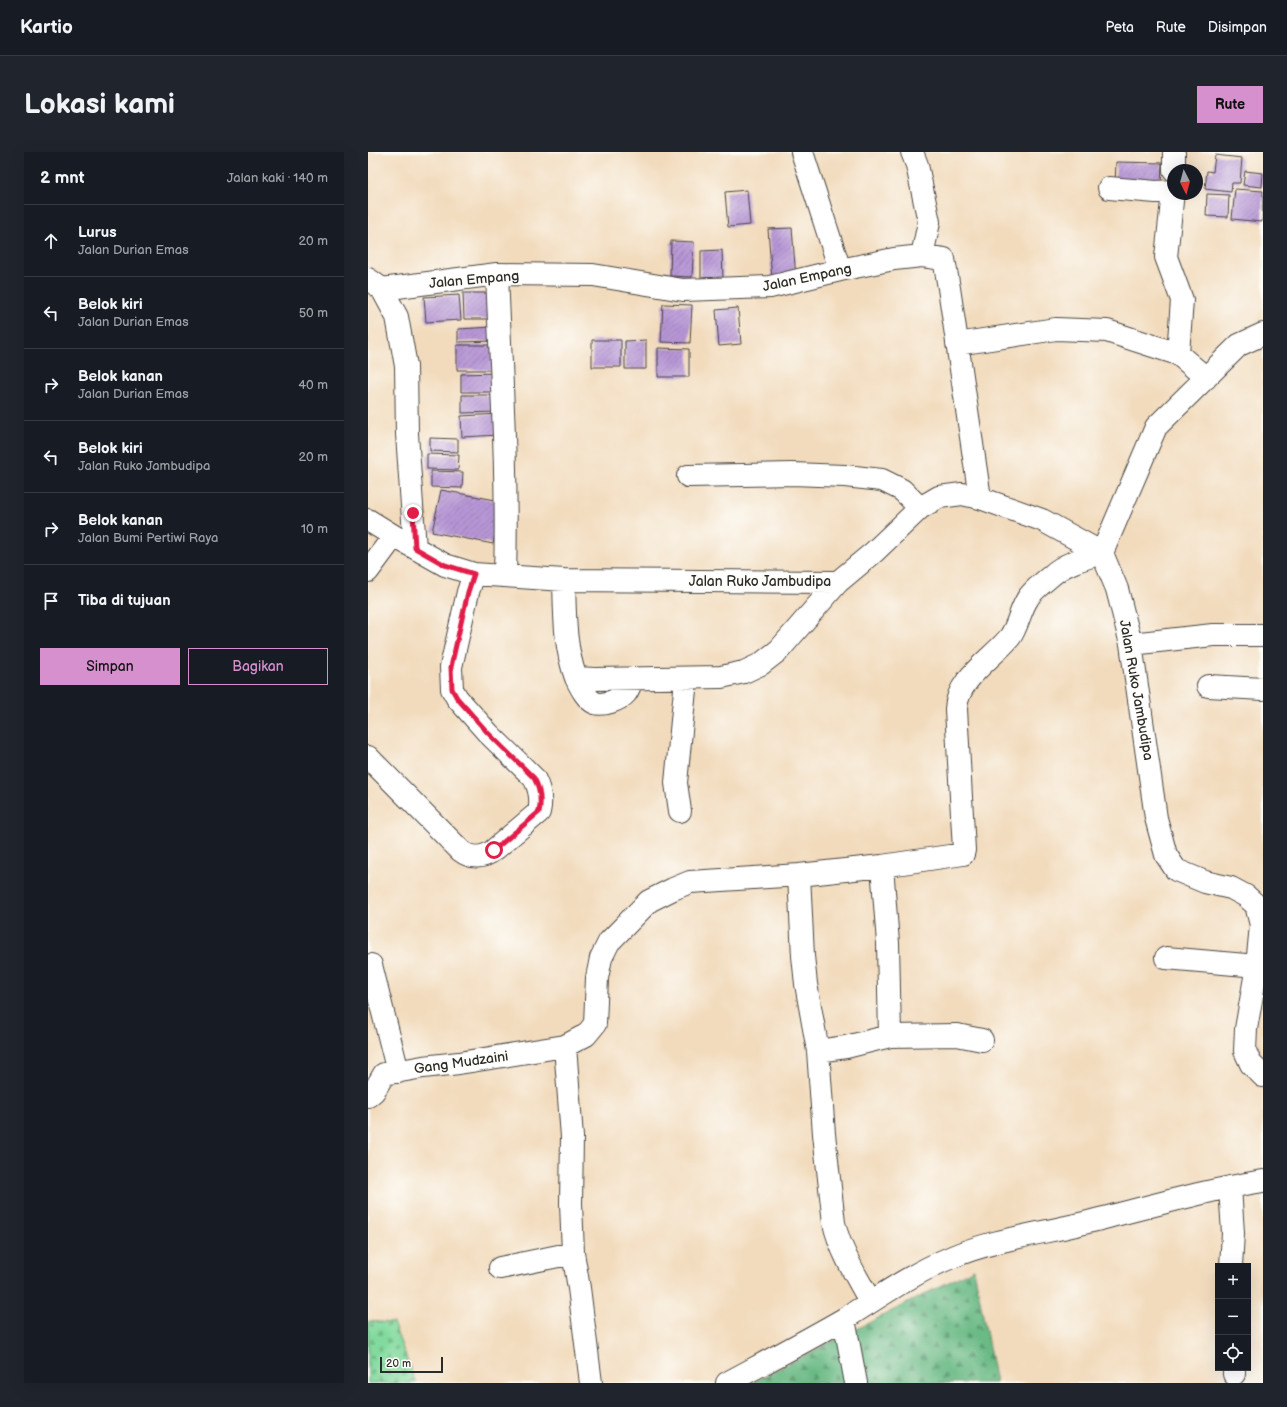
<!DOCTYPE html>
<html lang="id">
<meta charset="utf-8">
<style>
:root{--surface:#171b24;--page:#20242c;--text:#f1f3f6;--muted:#9ea1a6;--line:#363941;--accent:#d690ce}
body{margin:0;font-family:"Balsamiq Sans",sans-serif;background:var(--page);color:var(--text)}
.controls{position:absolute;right:12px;bottom:12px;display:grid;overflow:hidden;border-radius:0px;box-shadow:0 4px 16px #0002}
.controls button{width:36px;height:36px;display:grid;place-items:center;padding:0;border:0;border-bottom:1px solid var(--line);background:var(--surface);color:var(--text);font:20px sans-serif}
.compass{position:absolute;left:799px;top:12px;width:36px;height:36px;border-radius:50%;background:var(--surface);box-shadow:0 4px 16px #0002;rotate:174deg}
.scale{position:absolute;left:12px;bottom:10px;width:63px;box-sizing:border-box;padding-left:4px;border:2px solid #2b2b2b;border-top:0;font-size:11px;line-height:14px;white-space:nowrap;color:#2b2b2b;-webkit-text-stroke:3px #fdfcf7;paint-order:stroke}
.stop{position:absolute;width:12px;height:12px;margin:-9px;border:3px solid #e11d48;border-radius:50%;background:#fff}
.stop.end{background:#e11d48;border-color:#fff;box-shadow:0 1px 4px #0008}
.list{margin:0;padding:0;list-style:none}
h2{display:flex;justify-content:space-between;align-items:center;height:52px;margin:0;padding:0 16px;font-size:17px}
h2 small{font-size:13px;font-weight:400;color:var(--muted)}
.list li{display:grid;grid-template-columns:26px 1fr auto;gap:12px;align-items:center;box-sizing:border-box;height:72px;padding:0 16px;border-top:1px solid var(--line)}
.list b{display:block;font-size:15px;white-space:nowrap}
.list p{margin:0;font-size:13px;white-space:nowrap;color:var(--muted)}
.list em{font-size:13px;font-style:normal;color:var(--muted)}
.actions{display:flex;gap:8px;padding:12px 16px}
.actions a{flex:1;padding:9px 0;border:1px solid var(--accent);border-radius:0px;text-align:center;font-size:14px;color:var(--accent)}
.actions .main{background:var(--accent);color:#111}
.icon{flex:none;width:22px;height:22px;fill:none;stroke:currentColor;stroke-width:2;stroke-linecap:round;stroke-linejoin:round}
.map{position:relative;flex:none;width:895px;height:1231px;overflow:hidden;border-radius:0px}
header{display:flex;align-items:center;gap:24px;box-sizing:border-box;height:56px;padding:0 20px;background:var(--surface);border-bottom:1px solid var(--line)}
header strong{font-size:19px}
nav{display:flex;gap:22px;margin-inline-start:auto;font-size:14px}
.intro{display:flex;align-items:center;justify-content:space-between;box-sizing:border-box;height:96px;padding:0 24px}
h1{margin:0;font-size:28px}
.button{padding:10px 18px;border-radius:0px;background:var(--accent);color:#111;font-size:14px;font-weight:700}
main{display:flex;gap:24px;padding:0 24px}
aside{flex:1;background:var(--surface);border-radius:0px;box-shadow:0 4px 16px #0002}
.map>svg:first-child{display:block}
.forest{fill:url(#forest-firs);stroke:#4a7258}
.cemetery{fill:url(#cemetery-stones);stroke:#578264}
.building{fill:url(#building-hatch)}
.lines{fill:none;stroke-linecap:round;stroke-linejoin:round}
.minor-casing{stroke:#494541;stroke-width:24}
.minor{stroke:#fff;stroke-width:22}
.route{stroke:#e11d48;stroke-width:5}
.labels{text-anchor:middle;stroke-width:3;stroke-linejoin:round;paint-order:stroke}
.street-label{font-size:14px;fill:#2b2b2b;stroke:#fdfcf7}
</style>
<header>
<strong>Kartio</strong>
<nav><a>Peta</a><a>Rute</a><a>Disimpan</a></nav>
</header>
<div class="intro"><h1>Lokasi kami</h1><a class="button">Rute</a></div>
<main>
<aside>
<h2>2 mnt<small>Jalan kaki · 140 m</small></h2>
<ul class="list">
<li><svg class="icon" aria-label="ahead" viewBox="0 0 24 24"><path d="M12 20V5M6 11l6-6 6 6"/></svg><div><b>Lurus</b><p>Jalan Durian Emas</p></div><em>20 m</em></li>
<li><svg class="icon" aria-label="left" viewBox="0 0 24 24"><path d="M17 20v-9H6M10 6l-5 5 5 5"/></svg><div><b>Belok kiri</b><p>Jalan Durian Emas</p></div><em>50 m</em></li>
<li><svg class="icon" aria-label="right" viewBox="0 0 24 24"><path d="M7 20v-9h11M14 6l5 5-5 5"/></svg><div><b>Belok kanan</b><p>Jalan Durian Emas</p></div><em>40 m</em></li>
<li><svg class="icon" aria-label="left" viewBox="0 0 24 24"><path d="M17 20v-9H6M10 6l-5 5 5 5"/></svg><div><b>Belok kiri</b><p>Jalan Ruko Jambudipa</p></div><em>20 m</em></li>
<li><svg class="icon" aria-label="right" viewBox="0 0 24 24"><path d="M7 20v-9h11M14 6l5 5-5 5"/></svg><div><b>Belok kanan</b><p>Jalan Bumi Pertiwi Raya</p></div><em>10 m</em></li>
<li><svg class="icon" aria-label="arrive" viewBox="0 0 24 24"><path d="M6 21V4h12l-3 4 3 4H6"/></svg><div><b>Tiba di tujuan</b></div></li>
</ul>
<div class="actions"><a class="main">Simpan</a><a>Bagikan</a></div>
</aside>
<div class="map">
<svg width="895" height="1231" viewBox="0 0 895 1231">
<defs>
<pattern id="forest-firs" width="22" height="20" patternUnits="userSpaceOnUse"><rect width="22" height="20" fill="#6aba85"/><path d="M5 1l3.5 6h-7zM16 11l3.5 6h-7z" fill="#57976d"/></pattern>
<pattern id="cemetery-stones" width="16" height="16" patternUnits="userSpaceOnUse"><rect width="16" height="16" fill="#83da9e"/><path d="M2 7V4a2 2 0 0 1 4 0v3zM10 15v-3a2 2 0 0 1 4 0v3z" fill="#71bb88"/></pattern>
<pattern id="building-hatch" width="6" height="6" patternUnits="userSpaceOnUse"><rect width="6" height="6" fill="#b796d6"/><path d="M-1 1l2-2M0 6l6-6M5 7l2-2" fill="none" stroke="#957bae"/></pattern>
</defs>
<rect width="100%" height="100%" fill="#fdfcf7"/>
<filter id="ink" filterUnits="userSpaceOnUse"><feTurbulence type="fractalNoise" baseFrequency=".025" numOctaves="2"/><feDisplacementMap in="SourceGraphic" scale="8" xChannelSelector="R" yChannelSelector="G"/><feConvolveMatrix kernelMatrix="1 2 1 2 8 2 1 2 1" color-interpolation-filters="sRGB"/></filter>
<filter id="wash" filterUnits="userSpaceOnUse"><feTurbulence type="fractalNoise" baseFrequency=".012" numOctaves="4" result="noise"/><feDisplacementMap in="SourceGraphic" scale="16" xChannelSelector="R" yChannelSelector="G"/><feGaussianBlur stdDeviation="0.9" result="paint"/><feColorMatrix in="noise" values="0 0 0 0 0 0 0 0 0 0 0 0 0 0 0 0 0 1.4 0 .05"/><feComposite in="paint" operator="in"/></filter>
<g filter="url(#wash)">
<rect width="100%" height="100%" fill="#f2dbbd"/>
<path class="forest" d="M606 1117 628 1231H383Z"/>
<path class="cemetery" d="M0 1169 25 1171 48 1231H0Z"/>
<g id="blocks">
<path class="building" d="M847 3 874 6 872 31H864L863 40 837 37 839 19 845 20Z
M748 10 794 11 793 34 747 32Z
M877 19 895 21 894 35 875 33Z
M867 37 895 39 894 70 864 67Z
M379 38 382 73 360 75 357 40Z
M839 42 861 43 860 65 838 64Z
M424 76 428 126 404 128 400 77Z
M303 89 326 90 324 125 302 124Z
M354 98 355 128H333V99Z
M95 141H125V167H96Z
M91 143 93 168 58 170 56 145Z
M295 152 324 153 322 191 293 190Z
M370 156 373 192 351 194 348 158Z
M126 175 127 189 90 190V177Z
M224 188H253V215H224Z
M278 188V217H257V189Z
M89 193H128L127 218H89Z
M290 196 321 197V225H290Z
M128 221V240H93V222Z
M94 243H130V260L94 261Z
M131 262V283L94 285 93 264Z
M62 286 90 287V300L62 299Z
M59 302 91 303 90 318 59 317Z
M63 319 95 320 94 336 63 335Z
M73 338 133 349 125 392 64 380Z"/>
</g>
</g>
<g filter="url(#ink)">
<use href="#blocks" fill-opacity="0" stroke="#494541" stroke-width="1"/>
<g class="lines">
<g class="minor-casing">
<path id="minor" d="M434 0 472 118
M544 0 549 13 561 70 554 104
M806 18V0
M741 36 788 40 805 39
M805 40 798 105 814 148 810 202 838 226
M129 122C133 223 140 323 137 424
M0 127 14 137 29 165 38 214 39 282 47 396
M14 137 129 122 225 123 315 138 402 135 472 118 526 107 554 104 576 107 581 136 612 346
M589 192 688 177 739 179 810 202
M320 324 424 322 477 324 514 328 534 338 552 356
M0 368 26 384 77 413 106 422 196 428 470 430 506 400 552 356 571 345 594 342 612 346 674 368 734 401 749 437 763 492 788 666 798 703 808 718 837 730 863 736 878 744 888 753 893 773 889 814 878 877 877 899 883 912 895 924
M0 419 26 384
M196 428C197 461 196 494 208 526L227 527 353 525 376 520 393 512 411 498 470 430
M763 492 845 483H895
M208 526C212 534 218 547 227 551 235 554 252 548 258 541 261 537 263 530 265 526
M840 534 895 537
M0 605 93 699C103 707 116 706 126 698L171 660C174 647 172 637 166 626L120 581 89 546 84 537 83 515 100 440 106 422
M312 659 308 631 318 527
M514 714 520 791 522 884
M431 723 435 804 438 832 450 899 456 982 466 1071C472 1098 488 1124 502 1149
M798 806 889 814
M3 813 30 920
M197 894 204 985 203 1051 205 1101 211 1136 223 1231
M450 899 478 895 522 884 589 883 614 888
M0 944 6 939 16 922 55 915 91 911 197 894 218 883 227 872 229 826 233 806 241 790 281 749 305 737 322 730 431 723 514 714 595 702 596 698 588 557C589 527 624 507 642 485 650 474 652 458 660 446 664 439 677 429 684 423 697 411 717 406 734 401L788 275 871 193 895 182
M862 1035 865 1081 863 1114
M132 1116 205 1101
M476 1167 488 1231
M866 1216V1222
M359 1231C398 1210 438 1189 476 1167 511 1145 545 1121 584 1105 624 1088 670 1082 712 1072 773 1057 833 1039 895 1029"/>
</g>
<use href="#minor" class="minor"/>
</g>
</g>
<g class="lines" filter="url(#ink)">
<path class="route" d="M45 361 47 396 77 413 106 422 100 440 83 515 84 537 89 546 120 581 166 626C172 637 174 647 171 660L126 698"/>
</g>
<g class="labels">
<g class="street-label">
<text transform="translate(439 125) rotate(-12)" y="5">Jalan Empang</text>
<text transform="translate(106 127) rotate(-5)" y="5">Jalan Empang</text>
<text x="392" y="434">Jalan Ruko Jambudipa</text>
<text transform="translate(769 538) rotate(80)" y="5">Jalan Ruko Jambudipa</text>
<text transform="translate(93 910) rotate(-8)" y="5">Gang Mudzaini</text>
</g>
</g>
</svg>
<div class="controls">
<button>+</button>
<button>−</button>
<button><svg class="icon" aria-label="locate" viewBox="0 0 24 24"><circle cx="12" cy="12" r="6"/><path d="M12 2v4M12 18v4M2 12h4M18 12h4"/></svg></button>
</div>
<svg class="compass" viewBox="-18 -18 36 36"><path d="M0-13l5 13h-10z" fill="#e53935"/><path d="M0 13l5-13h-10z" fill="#9ea1a6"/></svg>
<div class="scale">20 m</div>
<div class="stop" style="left:126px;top:698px"></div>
<div class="stop end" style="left:45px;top:361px"></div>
</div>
</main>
